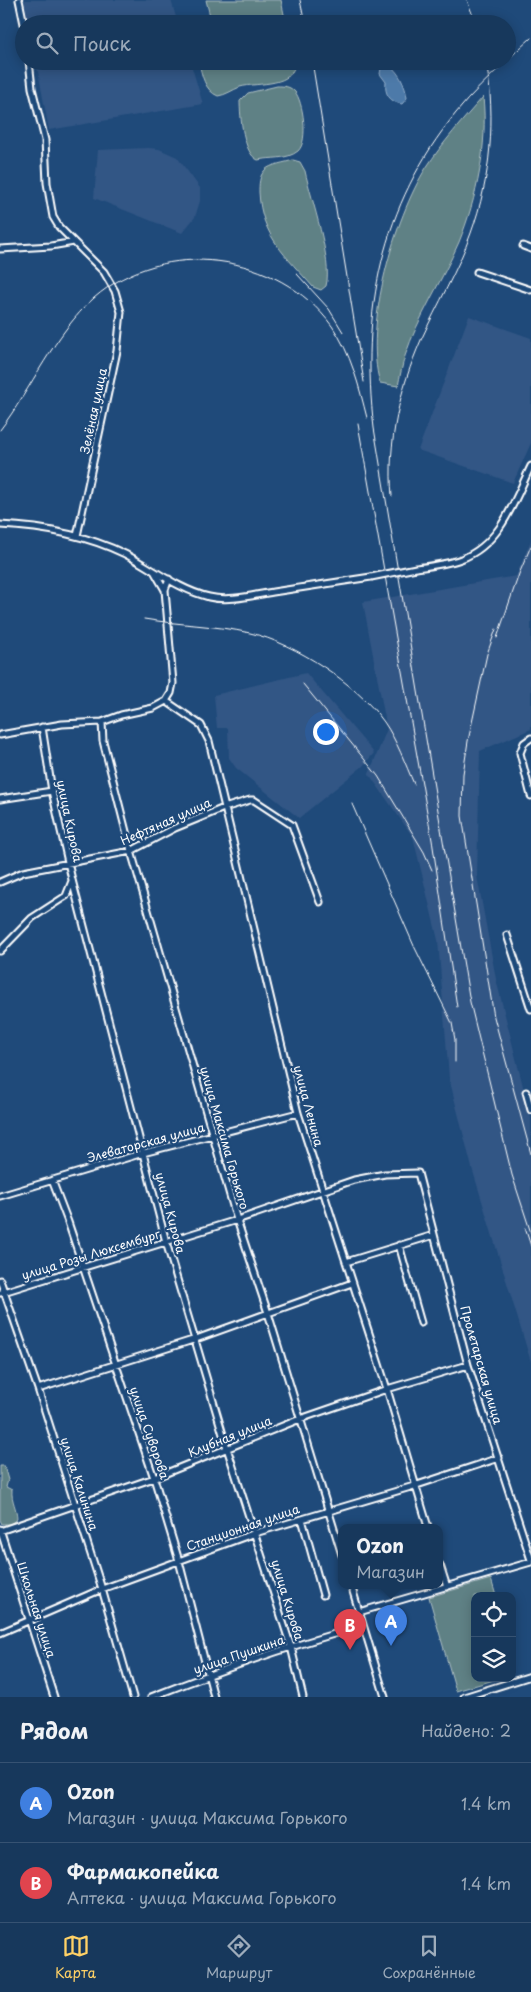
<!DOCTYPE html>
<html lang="ru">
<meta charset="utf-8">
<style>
:root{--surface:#17385c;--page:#203f62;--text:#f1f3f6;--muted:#9eacbb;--line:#365272;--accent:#ffd166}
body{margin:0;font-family:"Playpen Sans",sans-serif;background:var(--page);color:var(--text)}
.controls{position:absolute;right:15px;bottom:15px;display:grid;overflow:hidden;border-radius:10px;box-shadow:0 2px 12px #0003}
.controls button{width:45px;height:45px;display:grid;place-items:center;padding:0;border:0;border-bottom:1px solid var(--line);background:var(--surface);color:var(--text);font:25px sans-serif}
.you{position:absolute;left:325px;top:731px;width:18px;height:18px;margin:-12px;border:4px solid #fff;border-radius:50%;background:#1a73e8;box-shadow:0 0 0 8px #1a73e833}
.badge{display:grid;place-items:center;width:32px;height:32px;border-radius:50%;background:var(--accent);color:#fff;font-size:16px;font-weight:700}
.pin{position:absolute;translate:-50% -41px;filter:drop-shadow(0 1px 2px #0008)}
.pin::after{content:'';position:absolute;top:26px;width:18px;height:15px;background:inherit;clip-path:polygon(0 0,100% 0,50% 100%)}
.popup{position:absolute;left:338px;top:1524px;width:105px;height:65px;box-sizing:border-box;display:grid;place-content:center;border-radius:10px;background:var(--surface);filter:drop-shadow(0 1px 4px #0005);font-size:16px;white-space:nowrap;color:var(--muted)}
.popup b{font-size:19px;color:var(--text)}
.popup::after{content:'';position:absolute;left:50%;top:100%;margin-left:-10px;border:10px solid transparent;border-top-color:var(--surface)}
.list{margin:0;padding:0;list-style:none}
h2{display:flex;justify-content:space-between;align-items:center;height:65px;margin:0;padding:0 20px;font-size:21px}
h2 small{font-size:16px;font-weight:400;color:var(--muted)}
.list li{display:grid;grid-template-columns:32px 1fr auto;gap:15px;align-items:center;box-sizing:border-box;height:80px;padding:0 20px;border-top:1px solid var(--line)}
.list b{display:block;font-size:19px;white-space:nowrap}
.list p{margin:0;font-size:16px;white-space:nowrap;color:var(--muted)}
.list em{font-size:16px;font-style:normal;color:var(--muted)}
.icon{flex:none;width:28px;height:28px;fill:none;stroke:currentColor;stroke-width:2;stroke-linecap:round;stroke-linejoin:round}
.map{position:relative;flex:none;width:531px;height:1697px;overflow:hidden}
.search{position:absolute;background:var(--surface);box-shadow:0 2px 12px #0003;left:15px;right:15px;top:15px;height:55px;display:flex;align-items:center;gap:12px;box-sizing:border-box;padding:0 18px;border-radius:28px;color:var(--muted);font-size:19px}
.sheet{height:225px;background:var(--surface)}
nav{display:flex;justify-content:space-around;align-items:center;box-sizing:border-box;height:70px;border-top:1px solid var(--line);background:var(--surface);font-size:14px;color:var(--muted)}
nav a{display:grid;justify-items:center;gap:2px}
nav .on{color:var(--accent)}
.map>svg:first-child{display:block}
.built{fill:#325685}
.green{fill:#5f8185;stroke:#afc0c2}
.water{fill:#4d7aa9;stroke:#94afcb}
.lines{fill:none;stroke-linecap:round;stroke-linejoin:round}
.minor-casing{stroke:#fff;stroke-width:9}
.minor{stroke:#1f4a7a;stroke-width:5}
.rail{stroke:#fff;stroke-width:1}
.minor-bridge-casing{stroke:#fff;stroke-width:9;stroke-linecap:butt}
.minor-bridge{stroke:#1f4a7a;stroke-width:5}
.labels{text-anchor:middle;stroke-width:4.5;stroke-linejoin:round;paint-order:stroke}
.street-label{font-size:12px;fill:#fff;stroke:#1f4a7a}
</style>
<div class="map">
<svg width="531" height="1697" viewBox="0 0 531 1697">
<rect width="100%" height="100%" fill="#1f4a7a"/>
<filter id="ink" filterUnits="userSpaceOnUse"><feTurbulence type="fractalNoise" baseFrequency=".02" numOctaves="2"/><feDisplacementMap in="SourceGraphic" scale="10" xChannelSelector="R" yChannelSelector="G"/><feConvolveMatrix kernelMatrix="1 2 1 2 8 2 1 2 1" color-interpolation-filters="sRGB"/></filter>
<g filter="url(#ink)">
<path class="built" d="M24 0H171L178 24H29Z
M36 61H190L203 104 49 130Z
M148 148 159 149 177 157 200 188V201L195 217 182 233 94 198 98 150Z
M469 316 531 338V443L513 483 418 450Z
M531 540V729L480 751 477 876 496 979 531 1118V1362L472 1168 449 1078 438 940 413 837 369 774 387 729 363 602 516 576Z
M306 673 374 753 363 766 299 818 236 768 229 758 228 728H217L214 695Z"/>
<path class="green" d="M206 0H281L286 24H212Z
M199 61H295C295 88 258 82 240 87 232 90 226 95 218 96 205 91 201 74 199 61Z
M277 86C284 86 290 86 295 92 303 101 309 141 298 151 287 160 271 157 258 160 243 154 240 115 240 101L248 93Z
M483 97C488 145 477 198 459 242 442 281 418 317 405 356 402 366 400 376 398 386L380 383C363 326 395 217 426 168 443 142 463 120 483 97Z
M293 160 300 162 305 171C311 199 333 261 326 286L321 290 313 287C286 256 261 236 259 192 259 185 259 176 265 170 271 164 285 163 293 160Z
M0 1466H4L8 1480 6 1487 12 1490C11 1501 17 1508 17 1519L10 1524H2L0 1520Z
M491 1579 496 1596H475V1678H501L456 1691 429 1597Z"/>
<path class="water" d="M388 65C398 69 406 87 407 98L402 104C390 102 384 94 386 82L380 74 381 68Z"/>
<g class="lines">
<g class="minor-casing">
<path id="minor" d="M19 0 24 24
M29 61 32 88 45 140 47 183 53 217 59 227 104 272 115 291 121 312 117 351 77 536
M523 246 531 249
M0 249 51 246 74 242
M477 272 531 290
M0 525C43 527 86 535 125 554 152 568 179 590 209 597 230 602 253 595 273 592 306 587 338 582 371 577
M416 568C431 566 447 564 461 559 501 544 514 501 531 466
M154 571 165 590
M166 701 201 725 209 741 298 1113 387 1389 428 1527
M102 722 103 741 131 851 237 1220 268 1313 342 1555
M42 727 52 791 72 880 166 1242 227 1448 291 1647 303 1697
M0 735 62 724 102 722 121 715 153 708 166 701 171 693 173 683 165 590 169 579
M531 738 524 743 520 753 531 796
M0 799 52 791
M0 882 23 872 131 851 175 828 224 808 250 800H254L292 825 320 902
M507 935 531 1009
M0 951 32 918 66 896 72 881
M526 1092 531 1110
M52 1180 68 1222 154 1478 179 1561 214 1697
M0 1196 143 1153 298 1113
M399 1245 421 1323
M346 1262 434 1235
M0 1280 38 1389 102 1589 133 1697
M0 1293 237 1220 354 1180 385 1174 418 1173 468 1365 531 1560
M38 1389 196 1339 352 1283
M302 1519 323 1595
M0 1529 54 1697
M0 1531 154 1478 300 1419 387 1389 468 1365
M440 1565 447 1587
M351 1585 385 1697
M359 1612 531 1562
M0 1633 102 1589 255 1533 414 1486 499 1458
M151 1697C220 1670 291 1645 363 1626
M464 1697 531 1676"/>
</g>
<use href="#minor" class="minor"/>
<path class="rail" d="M300 0 305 24
M467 0 476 24
M507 60 531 38
M312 61 364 382
M506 61C489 78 471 94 456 113 381 205 360 313 374 428L470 1002 512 1175 531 1233
M297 274 329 309 343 332
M358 424 432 840 457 1007
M0 430C32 388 54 334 94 298 164 237 278 252 332 326 351 353 359 386 367 418
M392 496C387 443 400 388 421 340 437 305 458 270 471 233 491 178 496 119 486 61
M144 619C179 625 215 625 250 633 295 643 357 684 384 722 397 741 405 763 414 784
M496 629 487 654 468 741 463 774 462 816 494 1017 531 1154
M497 638 519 574 531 546
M303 684 378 776 424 852 432 870
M352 804 414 946 452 1023 455 1040V1062
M525 1228 531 1246"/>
<g class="minor-bridge-casing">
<path id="minor-bridge" d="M371 577 416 568"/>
</g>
<use href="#minor-bridge" class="minor-bridge"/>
</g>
</g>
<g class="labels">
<g class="street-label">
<text transform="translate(94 411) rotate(-78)" y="4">Зелёная улица</text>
<text transform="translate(69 821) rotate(78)" y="4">улица Кирова</text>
<text transform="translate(166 822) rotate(-24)" y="4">Нефтяная улица</text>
<text transform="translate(308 1106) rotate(75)" y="4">улица Ленина</text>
<text transform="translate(224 1138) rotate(74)" y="4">улица Максима Горького</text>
<text transform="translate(146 1143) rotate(-15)" y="4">Элеваторская улица</text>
<text transform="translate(170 1213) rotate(75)" y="4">улица Кирова</text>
<text transform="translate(91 1255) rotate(-17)" y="4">улица Розы Люксембург</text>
<text transform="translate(481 1365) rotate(74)" y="4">Пролетарская улица</text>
<text transform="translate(149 1433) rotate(71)" y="4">улица Суворова</text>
<text transform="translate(230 1437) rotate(-22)" y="4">Клубная улица</text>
<text transform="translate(79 1484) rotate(72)" y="4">улица Калинина</text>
<text transform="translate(243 1528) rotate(-19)" y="4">Станционная улица</text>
<text transform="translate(287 1600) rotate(73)" y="4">улица Кирова</text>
<text transform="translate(36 1610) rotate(72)" y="4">Школьная улица</text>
<text transform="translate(239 1655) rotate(-19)" y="4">улица Пушкина</text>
</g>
</g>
</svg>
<div class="controls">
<button><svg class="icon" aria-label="locate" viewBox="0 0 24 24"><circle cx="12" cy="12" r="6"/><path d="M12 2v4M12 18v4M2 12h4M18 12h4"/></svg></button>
<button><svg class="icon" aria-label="layers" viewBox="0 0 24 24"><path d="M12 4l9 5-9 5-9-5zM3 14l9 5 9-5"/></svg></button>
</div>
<div class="you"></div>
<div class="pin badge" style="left:391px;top:1646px;background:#3f7fe0">A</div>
<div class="popup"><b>Ozon</b>Магазин</div>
<div class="pin badge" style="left:350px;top:1650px;background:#e0444e">B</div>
<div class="search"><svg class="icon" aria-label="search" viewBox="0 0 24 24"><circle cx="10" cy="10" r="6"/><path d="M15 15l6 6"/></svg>Поиск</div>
</div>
<section class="sheet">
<h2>Рядом<small>Найдено: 2</small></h2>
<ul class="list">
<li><span class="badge" style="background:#3f7fe0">A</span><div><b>Ozon</b><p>Магазин · улица Максима Горького</p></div><em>1.4 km</em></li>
<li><span class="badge" style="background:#e0444e">B</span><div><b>Фармакопейка</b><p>Аптека · улица Максима Горького</p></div><em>1.4 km</em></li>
</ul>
</section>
<nav>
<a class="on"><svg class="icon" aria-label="map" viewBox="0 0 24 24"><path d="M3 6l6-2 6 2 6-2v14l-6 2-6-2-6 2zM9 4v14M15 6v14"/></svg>Карта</a>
<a><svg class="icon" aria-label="directions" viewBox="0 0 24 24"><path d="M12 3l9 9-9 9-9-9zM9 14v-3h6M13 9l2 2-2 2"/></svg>Маршрут</a>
<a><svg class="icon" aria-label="saved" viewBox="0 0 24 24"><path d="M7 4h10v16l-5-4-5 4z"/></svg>Сохранённые</a>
</nav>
